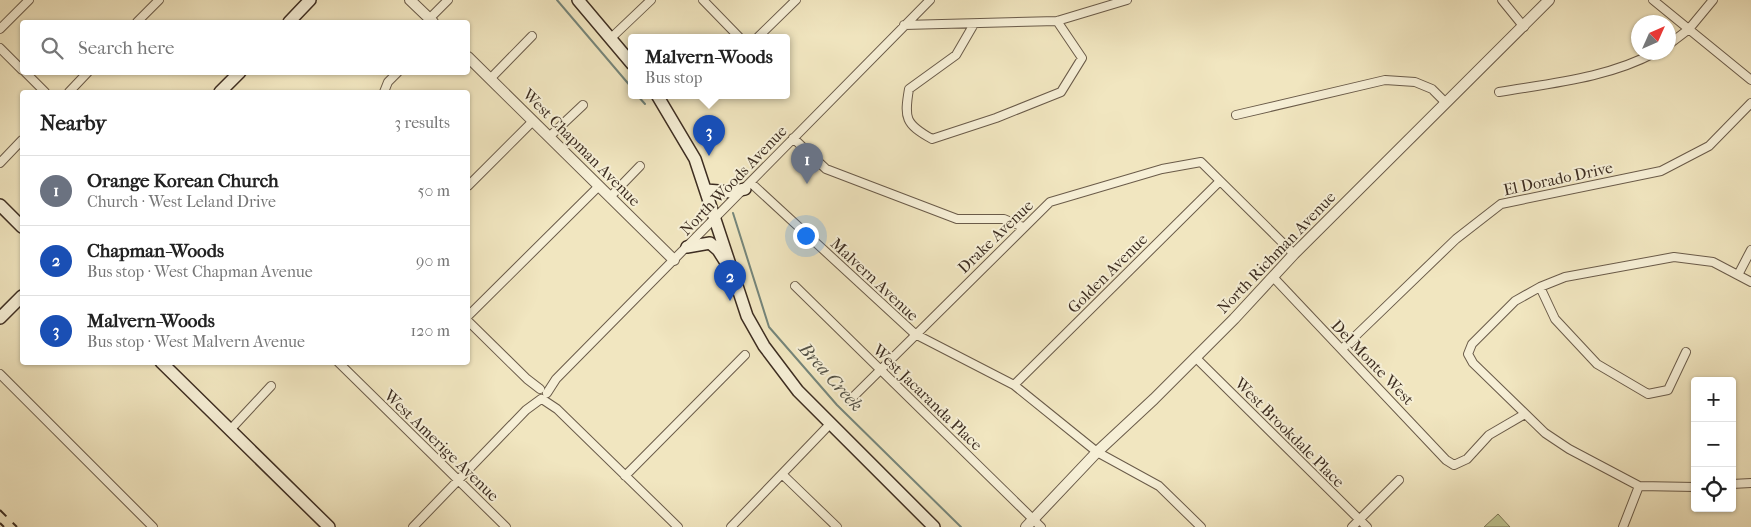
<!DOCTYPE html>
<meta charset="utf-8">
<style>
:root{--surface:#fff;--page:#f2f2f2;--text:#222;--muted:#767676;--line:#e0e0e0;--accent:#111827}
body{margin:0;font-family:"IM FELL French Canon",serif;background:var(--page);color:var(--text)}
.controls{position:absolute;right:15px;bottom:15px;display:grid;overflow:hidden;border-radius:5px;box-shadow:0 1px 4px #0004}
.controls button{width:45px;height:45px;display:grid;place-items:center;padding:0;border:0;border-bottom:1px solid var(--line);background:var(--surface);color:var(--text);font:25px sans-serif}
.compass{position:absolute;left:1631px;top:15px;width:45px;height:45px;border-radius:50%;background:var(--surface);box-shadow:0 1px 4px #0004;rotate:45deg}
.you{position:absolute;left:805px;top:235px;width:18px;height:18px;margin:-12px;border:4px solid #fff;border-radius:50%;background:#1a73e8;box-shadow:0 0 0 8px #1a73e833}
.badge{display:grid;place-items:center;width:32px;height:32px;border-radius:50%;background:var(--accent);color:#fff;font-size:16px;font-weight:700}
.pin{position:absolute;translate:-50% -41px;filter:drop-shadow(0 1px 2px #0008)}
.pin::after{content:'';position:absolute;top:26px;width:18px;height:15px;background:inherit;clip-path:polygon(0 0,100% 0,50% 100%)}
.popup{position:absolute;left:628px;top:34px;width:162px;height:65px;box-sizing:border-box;display:grid;place-content:center;border-radius:5px;background:var(--surface);filter:drop-shadow(0 1px 4px #0005);font-size:16px;white-space:nowrap;color:var(--muted)}
.popup b{font-size:19px;color:var(--text)}
.popup::after{content:'';position:absolute;left:50%;top:100%;margin-left:-10px;border:10px solid transparent;border-top-color:var(--surface)}
.list{margin:0;padding:0;list-style:none}
h2{display:flex;justify-content:space-between;align-items:center;height:65px;margin:0;padding:0 20px;font-size:21px}
h2 small{font-size:16px;font-weight:400;color:var(--muted)}
.list li{display:grid;grid-template-columns:32px 1fr auto;gap:15px;align-items:center;box-sizing:border-box;height:70px;padding:0 20px;border-top:1px solid var(--line)}
.list b{display:block;font-size:19px;white-space:nowrap}
.list p{margin:0;font-size:16px;white-space:nowrap;color:var(--muted)}
.list em{font-size:16px;font-style:normal;color:var(--muted)}
.icon{flex:none;width:28px;height:28px;fill:none;stroke:currentColor;stroke-width:2;stroke-linecap:round;stroke-linejoin:round}
.map{position:relative;flex:none;width:1751px;height:527px;overflow:hidden}
.search{position:absolute;background:var(--surface);box-shadow:0 1px 4px #0004;left:20px;top:20px;width:450px;height:55px;display:flex;align-items:center;gap:12px;box-sizing:border-box;padding:0 18px;border-radius:5px;color:var(--muted);font-size:19px}
.panel{position:absolute;background:var(--surface);box-shadow:0 1px 4px #0004;left:20px;top:90px;width:450px;height:275px;border-radius:5px}
.map>svg:first-child{display:block}
.green{fill:#bec490;stroke:#7e7858}
.lines{fill:none;stroke-linecap:round;stroke-linejoin:round}
.stream{stroke:#75857a;stroke-width:2}
.minor-casing{stroke:#6a5b49;stroke-width:10}
.tertiary-casing{stroke:#6a5b49;stroke-width:12}
.secondary-casing{stroke:#3d2d21;stroke-width:14}
.minor{stroke:#f6efd6;stroke-width:8}
.tertiary{stroke:#f6efd6;stroke-width:10}
.secondary{stroke:#f6efd6;stroke-width:11}
.rail{stroke:#3d2d21;stroke-width:2;stroke-dasharray:9 9;stroke-linecap:butt}
.labels{text-anchor:middle;stroke-width:4;stroke-linejoin:round;paint-order:stroke}
.street-label{font-size:16px;fill:#3d2d21;stroke:#f6efd6}
.water-label{font-size:18px;font-style:italic;fill:#545246;stroke:#f6efd6}
</style>
<div class="map">
<svg width="1751" height="527" viewBox="0 0 1751 527">
<rect width="100%" height="100%" fill="#f1e6c0"/>
<filter id="stains"><feTurbulence type="fractalNoise" baseFrequency=".004" numOctaves="4"/><feColorMatrix values="0 0 0 0 .2 0 0 0 0 .09 0 0 0 0 .02 0 0 0 .5 -.17"/></filter>
<radialGradient id="worn" r=".72"><stop offset=".6" stop-color="#630" stop-opacity="0"/><stop offset="1" stop-color="#630" stop-opacity=".3"/></radialGradient>
<path class="green" d="M1498 514 1510 527H1484Z"/>
<g class="lines">
<path class="stream" d="M557 0 632 88
M637 95 645 104
M733 213 769 327 837 405 961 527"/>
<g class="minor-casing">
<path id="minor" d="M703 0 739 37
M1502 0 1524 27
M1653 0 1751 80
M429 19 448 0
M137 22 159 0
M974 24 956 55 909 89C904 118 905 124 932 139L996 118 1061 92 1082 58 1057 21
M904 25 1057 21 1127 0
M0 29 29 0
M758 37 796 0
M610 39 651 0
M1668 45 1689 29 1713 0
M0 48 22 70
M25 72 45 92
M490 79 532 36
M69 92 88 72
M384 92 388 82 398 72
M1499 92C1552 83 1608 78 1656 52
M1236 115 1385 80 1415 82 1432 89 1445 102
M549 137 583 105
M793 138 826 169 957 219H1004L1023 227
M0 163 22 140
M751 183 915 334 1014 385 1097 452 1159 486 1201 527
M468 186 533 121
M610 197 640 166
M1738 275 1751 250
M1273 277 1446 460 1454 465 1467 459 1489 435 1525 414
M795 286 1041 527
M1540 287 1555 319 1597 364 1648 394 1668 390 1686 352
M468 316 599 186
M468 321 527 379 540 389
M1342 349 1456 239 1501 204 1661 171 1709 146 1751 103
M1195 357 1367 527
M338 362 506 527
M0 374 153 527
M1014 385 1220 181
M547 393 556 379 930 0
M542 399 557 409 678 527
M849 401 1050 202 1162 169 1201 162 1294 254
M230 430 271 386
M783 475 837 527
M625 476 745 355
M1732 484 1751 483
M1695 487 1639 486 1569 449 1545 433 1473 363 1468 354 1472 344 1515 301 1540 287 1565 277 1674 257 1713 262 1751 282
M413 527 526 410 541 399
M731 527 831 423
M1352 527 1399 480
M1623 527 1639 486"/>
</g>
<g class="tertiary-casing">
<path id="tertiary" d="M410 0 433 22
M468 57 674 260
M1026 527 1097 452 1154 399 1234 319 1294 254 1549 0"/>
</g>
<g class="secondary-casing">
<path id="secondary" d="M578 0 632 64
M289 22 310 0
M220 92 240 72
M657 95 695 159 747 316 764 346 798 391 934 527
M706 190 731 192 745 189
M0 205 22 227
M687 247 710 243 718 250 725 261
M0 318 22 296
M161 362 329 527"/>
</g>
<use href="#minor" class="minor"/>
<use href="#tertiary" class="tertiary"/>
<use href="#secondary" class="secondary"/>
<path class="rail" d="M0 510 17 527
M0 523 4 527"/>
</g>
<g class="labels">
<g class="street-label">
<text transform="translate(582 147) rotate(45)" y="6">West Chapman Avenue</text>
<text transform="translate(1558 178) rotate(-12)" y="6">El Dorado Drive</text>
<text transform="translate(733 180) rotate(-46)" y="6">North Woods Avenue</text>
<text transform="translate(995 236) rotate(-44)" y="6">Drake Avenue</text>
<text transform="translate(1276 252) rotate(-46)" y="6">North Richman Avenue</text>
<text transform="translate(1107 273) rotate(-45)" y="6">Golden Avenue</text>
<text transform="translate(875 279) rotate(43)" y="6">Malvern Avenue</text>
<text transform="translate(1373 362) rotate(46)" y="6">Del Monte West</text>
<text transform="translate(928 397) rotate(44)" y="6">West Jacaranda Place</text>
<text transform="translate(1290 432) rotate(45)" y="6">West Brookdale Place</text>
<text transform="translate(442 445) rotate(44)" y="6">West Amerige Avenue</text>
</g>
<g class="water-label">
<text transform="translate(831 377) rotate(48)" y="6">Brea Creek</text>
</g>
</g>
<rect width="100%" height="100%" filter="url(#stains)"/>
<rect width="100%" height="100%" fill="url(#worn)"/>
</svg>
<div class="controls">
<button>+</button>
<button>−</button>
<button><svg class="icon" aria-label="locate" viewBox="0 0 24 24"><circle cx="12" cy="12" r="6"/><path d="M12 2v4M12 18v4M2 12h4M18 12h4"/></svg></button>
</div>
<svg class="compass" viewBox="-18 -18 36 36"><path d="M0-13l5 13h-10z" fill="#e53935"/><path d="M0 13l5-13h-10z" fill="#767676"/></svg>
<div class="you"></div>
<div class="pin badge" style="left:807px;top:184px;background:#6b7280">1</div>
<div class="pin badge" style="left:730px;top:301px;background:#1a4fb4">2</div>
<div class="pin badge" style="left:709px;top:156px;background:#1a4fb4">3</div>
<div class="popup"><b>Malvern-Woods</b>Bus stop</div>
<div class="search"><svg class="icon" aria-label="search" viewBox="0 0 24 24"><circle cx="10" cy="10" r="6"/><path d="M15 15l6 6"/></svg>Search here</div>
<section class="panel">
<h2>Nearby<small>3 results</small></h2>
<ul class="list">
<li><span class="badge" style="background:#6b7280">1</span><div><b>Orange Korean Church</b><p>Church · West Leland Drive</p></div><em>50 m</em></li>
<li><span class="badge" style="background:#1a4fb4">2</span><div><b>Chapman-Woods</b><p>Bus stop · West Chapman Avenue</p></div><em>90 m</em></li>
<li><span class="badge" style="background:#1a4fb4">3</span><div><b>Malvern-Woods</b><p>Bus stop · West Malvern Avenue</p></div><em>120 m</em></li>
</ul>
</section>
</div>
